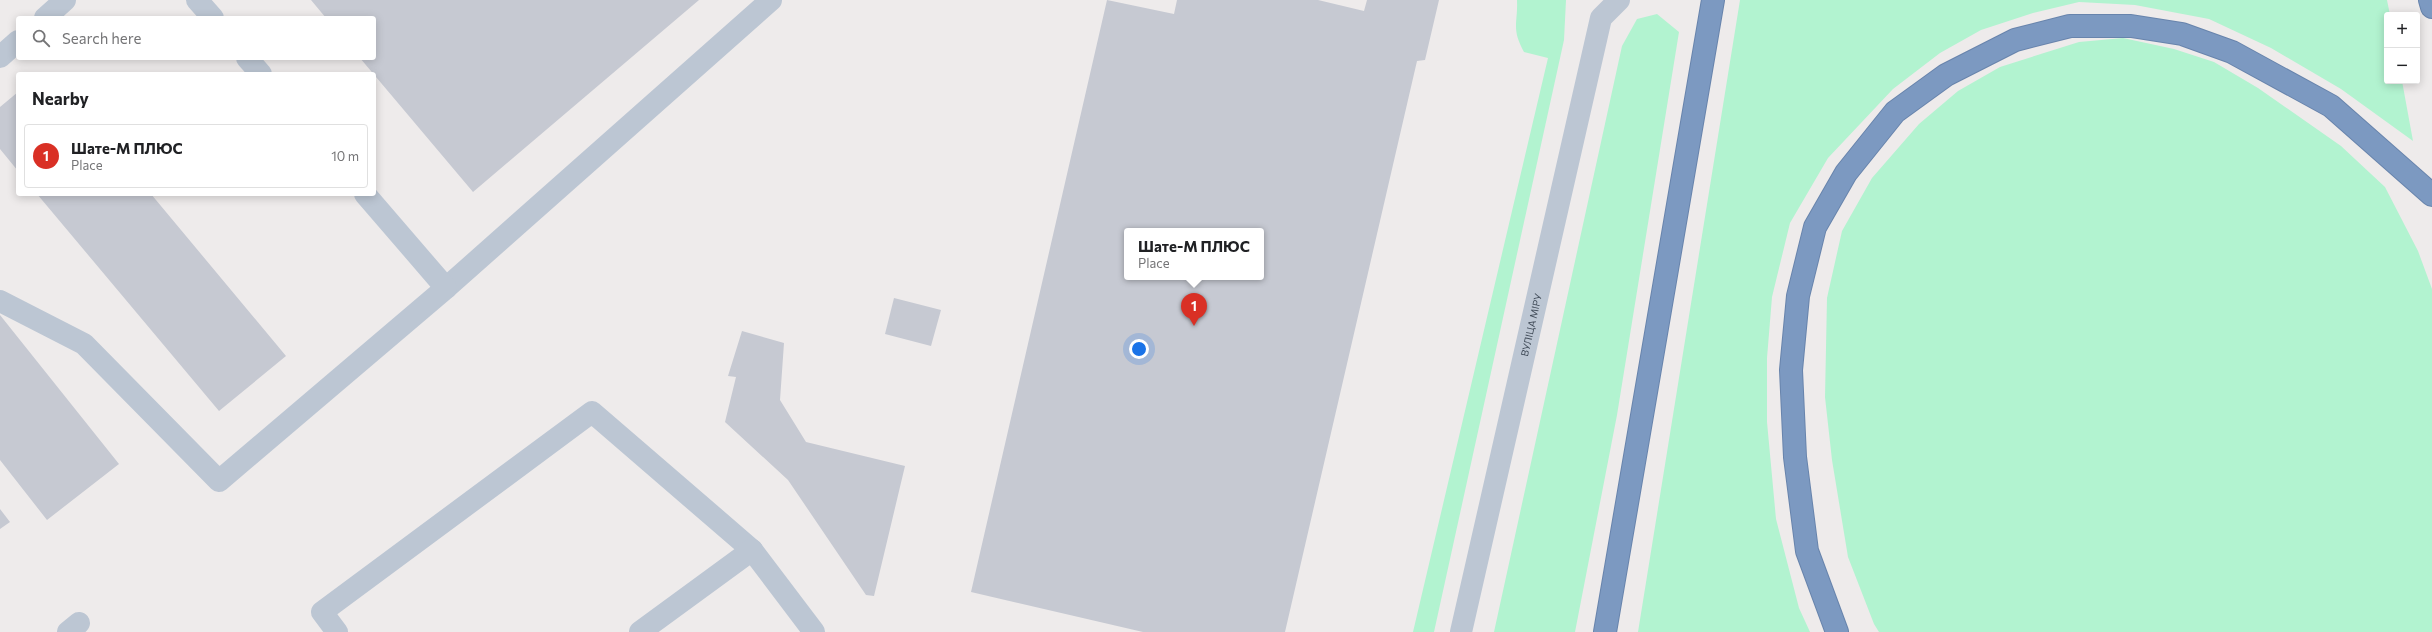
<!DOCTYPE html>
<meta charset="utf-8">
<style>
:root{--surface:#fff;--page:#f2f2f2;--text:#202124;--muted:#757577;--line:#e0e0e0;--accent:#d93025}
body{margin:0;font-family:Commissioner,sans-serif;background:var(--page);color:var(--text)}
.controls{position:absolute;right:12px;top:12px;display:grid;overflow:hidden;border-radius:4px;box-shadow:0 2px 10px #0003}
.controls button{width:36px;height:36px;display:grid;place-items:center;padding:0;border:0;border-bottom:1px solid var(--line);background:var(--surface);color:var(--text);font:20px sans-serif}
.you{position:absolute;left:1139px;top:349px;width:14px;height:14px;margin:-10px;border:3px solid #fff;border-radius:50%;background:#1a73e8;box-shadow:0 0 0 6px #1a73e833}
.badge{display:grid;place-items:center;width:26px;height:26px;border-radius:50%;background:var(--accent);color:#fff;font-size:13px;font-weight:700}
.pin{position:absolute;translate:-50% -33px;filter:drop-shadow(0 1px 2px #0008)}
.pin::after{content:'';position:absolute;top:21px;width:14px;height:12px;background:inherit;clip-path:polygon(0 0,100% 0,50% 100%)}
.popup{position:absolute;left:1124px;top:228px;width:140px;height:52px;box-sizing:border-box;display:grid;place-content:center;border-radius:4px;background:var(--surface);filter:drop-shadow(0 1px 3px #0005);font-size:13px;white-space:nowrap;color:var(--muted)}
.popup b{font-size:15px;color:var(--text)}
.popup::after{content:'';position:absolute;left:50%;top:100%;margin-left:-8px;border:8px solid transparent;border-top-color:var(--surface)}
.list{margin:0;padding:0;list-style:none}
h2{display:flex;justify-content:space-between;align-items:center;height:52px;margin:0;padding:0 16px;font-size:17px}
h2 small{font-size:13px;font-weight:400;color:var(--muted)}
.list li{display:grid;grid-template-columns:26px 1fr auto;gap:12px;align-items:center;box-sizing:border-box;height:64px;margin:0 8px 8px;padding:0 8px;border:1px solid var(--line);border-radius:4px}
.list b{display:block;font-size:15px;white-space:nowrap}
.list p{margin:0;font-size:13px;white-space:nowrap;color:var(--muted)}
.list em{font-size:13px;font-style:normal;color:var(--muted)}
.icon{flex:none;width:22px;height:22px;fill:none;stroke:currentColor;stroke-width:2;stroke-linecap:round;stroke-linejoin:round}
.map{position:relative;flex:none;width:2432px;height:632px;overflow:hidden}
.search{position:absolute;background:var(--surface);box-shadow:0 2px 10px #0003;left:16px;top:16px;width:360px;height:44px;display:flex;align-items:center;gap:10px;box-sizing:border-box;padding:0 14px;border-radius:4px;color:var(--muted);font-size:15px}
.panel{position:absolute;background:var(--surface);box-shadow:0 2px 10px #0003;left:16px;top:72px;width:360px;height:124px;border-radius:4px}
.map>svg:first-child{display:block}
.green{fill:#b2f3d0}
.building{fill:#c6c9d2;fill-rule:evenodd}
.lines{fill:none;stroke-linecap:round;stroke-linejoin:round}
.highway-casing{stroke:#6884ac;stroke-width:24}
.minor{stroke:#bcc6d3;stroke-width:22}
.highway{stroke:#7c99c1;stroke-width:22}
.labels{text-anchor:middle;stroke-width:3;stroke-linejoin:round;paint-order:stroke}
.street-label{font-size:10px;fill:#424d5a;stroke:#fff}
</style>
<div class="map">
<svg width="2432" height="632" viewBox="0 0 2432 632">
<rect width="100%" height="100%" fill="#eeebeb"/>
<path class="green" d="M1517 0H1566L1564 40 1434 632H1413L1548 58 1524 52C1511 28 1518 24 1517 0Z
M1740 0H2387L2390 15H2387V81H2402L2413 141 2341 89 2271 48 2209 19 2135 5 2079 2 2033 13 1981 30 1940 53 1893 89 1828 158 1790 223 1772 297 1767 358V422L1776 519 1799 608 1810 632H1638Z
M1657 14 1679 32 1617 415 1575 632H1494L1622 46 1637 19Z
M2123 38 2174 49 2214 62 2258 88 2341 146 2385 187 2418 251 2432 289V632H1879L1874 624 1848 557 1832 460 1825 397 1827 298 1842 231 1872 178 1919 124 1958 91 2000 67 2079 42Z"/>
<path class="building" d="M311 0H699L473 192 360 58H374V18H326Z
M1107 0 1174 14 1177 0H1318L1364 11 1367 0H1439L1425 60 1417 61 1285 632H1143L971 592ZM1127 231H1261V277H1127Z
M18 92V171L0 149V107Z
M37 194H151L286 356 219 411Z
M894 298 941 310 931 346 885 334Z
M0 315 119 464 47 520 0 460Z
M742 331 784 343 780 400 806 442 905 466 874 596 866 595 788 480 725 422 736 377 728 376Z
M0 509 10 522 0 529Z"/>
<g class="lines">
<g class="highway-casing">
<path id="highway" d="M2430 0 2432 7
M1605 632 1713 0
M1837 632 1807 551 1795 457 1791 370 1798 296 1815 227 1846 173 1895 112 1946 75 2015 40 2070 26H2131L2182 34 2232 52 2331 106 2432 195"/>
</g>
<g class="minor">
<path d="M197 0 213 18"/>
<path d="M45 18 65 0"/>
<path d="M0 57 18 41"/>
<path d="M247 58 261 74"/>
<path d="M446 288 771 0"/>
<path d="M0 301 84 344 219 481 446 288 365 194"/>
<path d="M68 632 79 623"/>
<path d="M337 632 322 612 592 412 752 550"/>
<path d="M640 632 752 550 814 632"/>
<path id="s1" d="M1461 632 1601 18 1619 0"/>
</g>
<use href="#highway" class="highway"/>
</g>
<g class="labels">
<g class="street-label">
<text dy="4" stroke="none"><textPath href="#s1" startOffset="315">ВУЛІЦА МІРУ</textPath></text>
</g>
</g>
</svg>
<div class="controls">
<button>+</button>
<button>−</button>
</div>
<div class="you"></div>
<div class="pin badge" style="left:1194px;top:326px">1</div>
<div class="popup"><b>Шате-М ПЛЮС</b>Place</div>
<div class="search"><svg class="icon" aria-label="search" viewBox="0 0 24 24"><circle cx="10" cy="10" r="6"/><path d="M15 15l6 6"/></svg>Search here</div>
<section class="panel">
<h2>Nearby<small></small></h2>
<ul class="list">
<li><span class="badge">1</span><div><b>Шате-М ПЛЮС</b><p>Place</p></div><em>10 m</em></li>
</ul>
</section>
</div>
